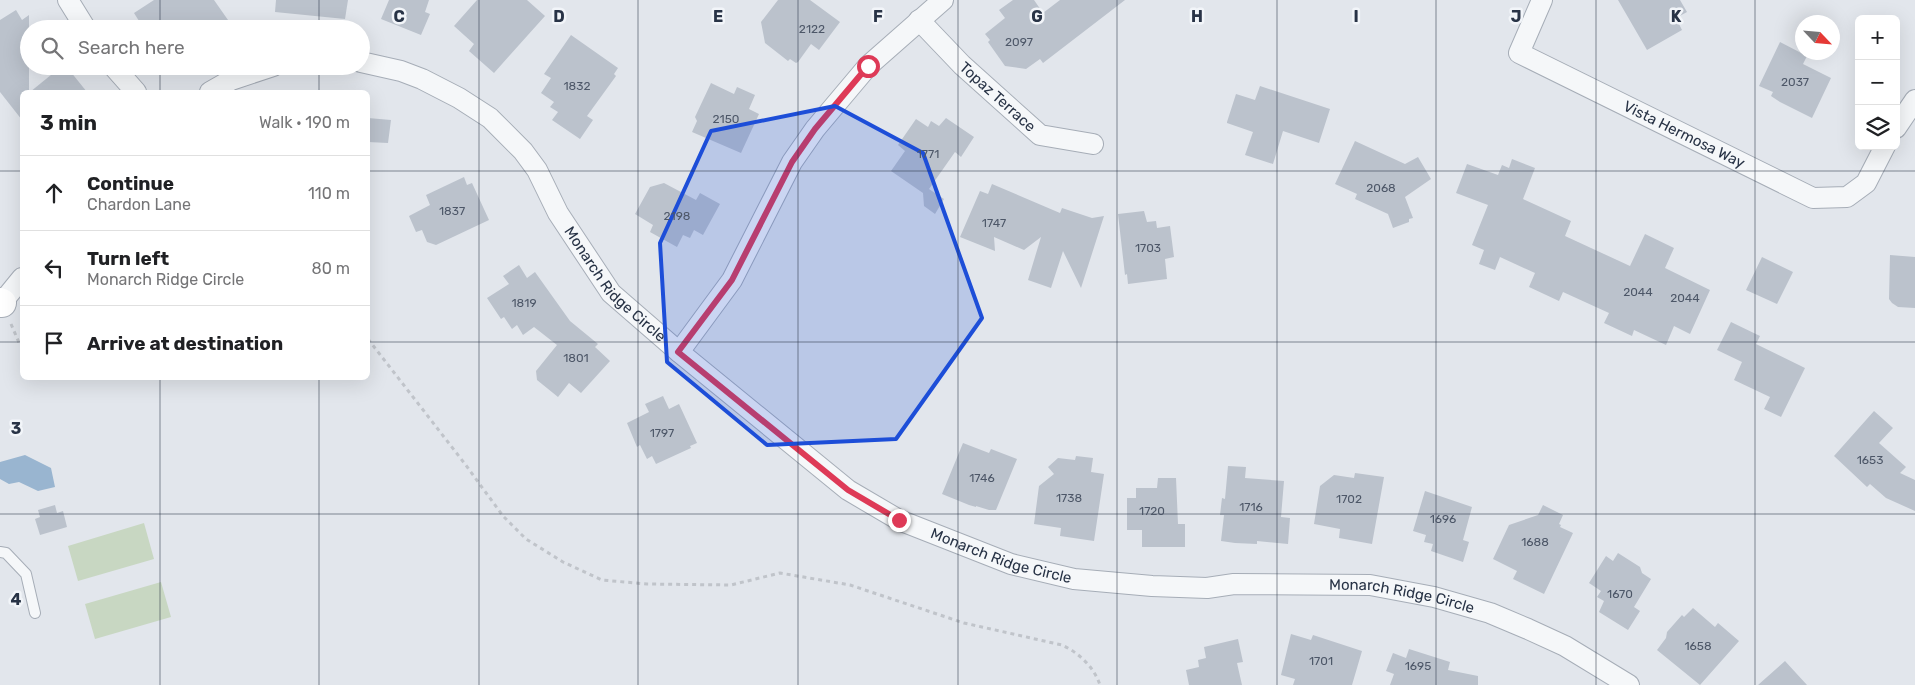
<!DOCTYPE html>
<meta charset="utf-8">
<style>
:root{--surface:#fff;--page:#f6f6f6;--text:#202124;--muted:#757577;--line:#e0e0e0}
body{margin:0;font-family:Rubik,sans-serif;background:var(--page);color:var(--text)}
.controls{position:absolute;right:15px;top:15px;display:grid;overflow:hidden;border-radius:8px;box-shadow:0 5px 20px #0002}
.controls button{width:45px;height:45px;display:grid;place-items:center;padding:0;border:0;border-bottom:1px solid var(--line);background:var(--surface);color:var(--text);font:25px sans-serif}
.compass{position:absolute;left:1795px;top:15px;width:45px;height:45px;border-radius:50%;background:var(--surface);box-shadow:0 5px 20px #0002;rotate:116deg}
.stop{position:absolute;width:15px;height:15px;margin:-11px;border:4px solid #de3a57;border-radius:50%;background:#fff}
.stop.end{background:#de3a57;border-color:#fff;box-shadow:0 1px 5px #0008}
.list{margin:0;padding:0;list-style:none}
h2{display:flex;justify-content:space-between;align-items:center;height:65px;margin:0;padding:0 20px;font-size:21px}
h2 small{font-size:16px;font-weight:400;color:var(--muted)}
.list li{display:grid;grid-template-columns:32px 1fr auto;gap:15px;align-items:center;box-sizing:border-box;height:75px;padding:0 20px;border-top:1px solid var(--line)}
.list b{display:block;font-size:19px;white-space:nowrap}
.list p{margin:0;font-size:16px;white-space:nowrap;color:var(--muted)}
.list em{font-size:16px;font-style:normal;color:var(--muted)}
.icon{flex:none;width:28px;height:28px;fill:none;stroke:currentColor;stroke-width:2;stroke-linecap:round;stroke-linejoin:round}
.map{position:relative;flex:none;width:1915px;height:685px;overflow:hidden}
.search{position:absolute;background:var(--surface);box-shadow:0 5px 20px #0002;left:20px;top:20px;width:350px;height:55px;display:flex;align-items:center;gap:12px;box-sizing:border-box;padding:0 18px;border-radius:28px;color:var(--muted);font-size:19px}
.panel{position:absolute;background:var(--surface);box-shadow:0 5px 20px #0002;left:20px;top:90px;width:350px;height:290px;border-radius:8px}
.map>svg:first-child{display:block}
.park{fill:#c8d7c2}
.water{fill:#99b5d0}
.building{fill:#bbc2cc}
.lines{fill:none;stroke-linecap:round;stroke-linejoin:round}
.lane-casing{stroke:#a6adb7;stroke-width:12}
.street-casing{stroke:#a6adb7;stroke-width:22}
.secondary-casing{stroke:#a6adb7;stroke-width:30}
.path{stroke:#c0c4ca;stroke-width:3;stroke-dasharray:4 4;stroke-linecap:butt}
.lane{stroke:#f5f7f9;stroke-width:10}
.street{stroke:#f5f7f9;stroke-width:20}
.secondary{stroke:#fff;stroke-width:28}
.route{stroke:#de3a57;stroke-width:6}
.marked{fill:#1d4ed8;fill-opacity:0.2;stroke:#1d4ed8;stroke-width:4;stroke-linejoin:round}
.grid{fill:none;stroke:#283346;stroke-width:1;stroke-opacity:0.55}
.labels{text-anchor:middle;stroke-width:5;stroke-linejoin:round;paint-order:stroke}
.number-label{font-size:12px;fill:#4d5768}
.street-label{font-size:15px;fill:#283346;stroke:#f2f5f9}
.grid-label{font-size:16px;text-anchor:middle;font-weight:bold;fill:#283346;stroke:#f2f5f9;stroke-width:5;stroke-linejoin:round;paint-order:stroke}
</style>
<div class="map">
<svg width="1915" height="685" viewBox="0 0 1915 685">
<rect width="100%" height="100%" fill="#e2e6ec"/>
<path class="park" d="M144 523 154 559 78 581 68 546Z
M161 582 171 617 95 639 85 604Z"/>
<path class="water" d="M25 455 51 468 55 487 38 491 19 482 9 484 0 479V462Z"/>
<path class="building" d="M154 0H214L228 20 214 29H144L134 13Z
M276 0H348L345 19 275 12Z
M389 0H429L425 12 430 14 421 35 381 19Z
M477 0H527L545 16 494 73 469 51 474 44 454 26Z
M778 0H810L840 22 819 50 811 44 798 62 796 63 790 59 788 61 765 43 761 22Z
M1013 0H1034L1043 13 1060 0H1125L1043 63 1040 59 1026 69 1005 66 988 42 990 40 985 34 1005 18 999 10Z
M1618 0H1680L1687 12 1676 18 1682 30 1647 50Z
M16 10 22 20 29 15V92H22V120L0 92V20Z
M571 35 618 68 614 74 616 76 587 116 593 120 580 139 552 120 558 112 550 107 554 102 541 93 551 78 544 74Z
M1780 42 1807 56 1803 64 1831 78 1812 118 1780 102 1771 96 1773 92 1759 86Z
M62 66H66L87 92H30Z
M711 83 734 94 737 87 755 95 749 109 759 114 741 153 692 132 697 121 695 117Z
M1260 86 1330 109 1319 143 1283 131 1273 164 1245 155 1253 132 1227 123V122L1236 94 1255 100Z
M368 118 391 120 388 143 368 142Z
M946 118 974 137 961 157 955 152 929 189 944 199 935 214 924 206 923 193 891 171 905 151 898 145 916 119 928 127 931 121 939 126Z
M1355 141 1405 164 1418 157 1431 179 1405 197 1413 218 1409 219V222L1393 228 1388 214 1355 199 1357 194 1335 184Z
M1512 159 1535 168 1523 199 1571 221 1565 236 1630 266 1645 234 1674 248 1665 268 1710 290 1690 334 1674 326 1666 345 1634 330 1632 336 1604 323 1609 313 1563 292 1559 301 1529 287 1535 273 1500 257 1495 270 1479 264 1484 250 1472 245 1488 205 1456 193 1467 164 1498 175 1502 165 1509 168Z
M464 177 467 185 472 183 489 220 436 245 427 242 422 230 416 232 409 216 430 205 426 195Z
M664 183 696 200 700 193 720 204 703 235 694 230 690 238 683 235 677 247 650 232 653 225 635 214 650 187Z
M992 184 1060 213 1062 208 1092 218 1104 216 1081 288 1063 251 1051 288 1028 280 1041 237 1024 250 994 237 995 251 960 237 980 191 988 194Z
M1144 211 1147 222 1156 221 1157 228 1170 226 1174 257 1165 259 1167 279 1128 284 1127 274 1125 275 1118 214Z
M1890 255 1915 257V308L1898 307 1892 303 1889 299Z
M1762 257 1793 272 1777 304 1746 290Z
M519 265 527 278 535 272 570 321 598 344 595 347 610 361 581 393 569 383 558 397 537 380 536 371 557 345 534 327 523 335 517 325 512 329 504 317 501 319 487 298 509 284 503 276Z
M1731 322 1760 336 1756 344 1805 368 1781 417 1764 409 1770 397 1734 380 1742 362 1717 350Z
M663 396 669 409 679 404 697 443 690 446 691 448 656 464 652 456 647 459 640 445 637 447 627 423 649 412 645 404Z
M1874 411 1893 428 1879 443 1906 467 1900 473 1915 480V511L1886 498 1870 484 1867 487 1834 456Z
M963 443 989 453 991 449 1017 459 996 510H989L976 506V507L969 505 942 494Z
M1076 456 1093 458 1091 472 1104 474 1094 541 1060 536 1061 528 1034 524 1039 486 1054 474 1048 467 1058 458 1075 460Z
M1228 466 1246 467 1245 478 1284 481 1281 517 1290 518 1288 544 1257 541V544L1235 543 1221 541 1224 515H1220L1222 498 1225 499Z
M1355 473 1384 477 1372 544 1339 538 1340 529 1314 524 1320 486 1334 475 1354 478Z
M1158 478H1176L1178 524H1185V547H1142V530H1127V498H1136V488H1157Z
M1425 491 1472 507 1463 540 1469 542 1463 562 1431 551 1433 544 1424 542 1426 535 1413 531Z
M55 505 57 513 63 511 67 527 40 535 35 519 40 517 38 510Z
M1543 505 1563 515 1559 524 1561 525 1560 527 1573 533 1544 594 1513 579 1517 571 1493 559 1509 525 1538 515Z
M1618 553 1640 567 1642 573 1651 579 1634 607 1640 611 1628 630 1599 612 1604 601 1597 597 1601 591 1589 583 1606 556 1613 561Z
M1693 608 1715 627 1718 623 1739 641 1700 685 1657 650 1666 638 1667 632 1682 615 1684 617Z
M1291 634 1311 640 1313 635 1362 651 1352 685H1293L1295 679 1281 675Z
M1238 639 1243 662 1237 663 1242 685H1189L1186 670 1199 667 1198 660 1206 658 1204 647Z
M1409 649 1450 662 1448 670 1478 676V685H1390L1394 674 1386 671 1393 653 1406 658Z
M1785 661 1807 685H1758Z"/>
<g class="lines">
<g class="lane-casing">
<path id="lane" d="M0 552 6 553 26 574 35 613"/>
</g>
<g class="street-casing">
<g id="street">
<path d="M68 0 86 29"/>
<path id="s1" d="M1542 0 1519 53 1813 198 1847 197 1866 183 1885 146"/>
<path id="s2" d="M919 20 962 65 1040 135 1093 144"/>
<path id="s3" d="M361 62 401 71 422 79 459 98 490 118 523 151 537 170 558 213 611 293 679 352 848 490 899 520 1011 564 1074 579 1152 586 1207 588 1234 584 1370 585 1434 597 1490 613 1528 629 1565 646 1629 685"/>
<path d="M113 66 136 92"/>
<path d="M210 92 231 80 273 66"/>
<path d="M1896 128 1915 100"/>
<path d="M0 305 22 278"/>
<path d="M679 352 732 280 792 162 815 129 868 66 943 0"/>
</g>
</g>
<g class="secondary-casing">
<path id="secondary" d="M0 302 2 303"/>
</g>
<path class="path" d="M11 324 20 345 22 343
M368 339 465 464 503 516 526 539 563 562 602 580 647 584 731 585 780 573 850 585 964 623 1062 645C1079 653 1094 667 1100 685"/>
<use href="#lane" class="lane"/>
<use href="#street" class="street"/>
<use href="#secondary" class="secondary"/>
</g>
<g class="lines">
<path class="route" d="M868 66 815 129 792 162 732 280 678 352 848 490 899 520"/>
</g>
<path class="marked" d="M835 106 923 153 982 318 896 439 767 445 667 362 660 243 711 131Z"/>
<path class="grid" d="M160 0V29M319 0V29M479 0V685M638 0V685M798 0V685M958 0V685M1117 0V685M1277 0V685M1436 0V685M1596 0V685M1755 0V685M160 66V92M319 66V92M0 171H22M368 171H1915M0 342H22M368 342H1915M160 378V685M319 378V685M0 514H1915"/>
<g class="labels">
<g class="number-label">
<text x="812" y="33">2122</text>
<text x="1019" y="46">2097</text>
<text x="1795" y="86">2037</text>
<text x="577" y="90">1832</text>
<text x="726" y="123">2150</text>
<text x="928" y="158">1771</text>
<text x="1381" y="192">2068</text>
<text x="452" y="215">1837</text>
<text x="677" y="220">2198</text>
<text x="994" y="227">1747</text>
<text x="1148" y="252">1703</text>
<text x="1638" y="296">2044</text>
<text x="1685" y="302">2044</text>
<text x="524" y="307">1819</text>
<text x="576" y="362">1801</text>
<text x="662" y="437">1797</text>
<text x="1870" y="464">1653</text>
<text x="982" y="482">1746</text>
<text x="1069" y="502">1738</text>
<text x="1349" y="503">1702</text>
<text x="1251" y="511">1716</text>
<text x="1152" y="515">1720</text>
<text x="1443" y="523">1696</text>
<text x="1535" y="546">1688</text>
<text x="1620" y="598">1670</text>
<text x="1698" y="650">1658</text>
<text x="1321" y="665">1701</text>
<text x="1418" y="670">1695</text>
</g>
<g class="street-label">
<text dy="5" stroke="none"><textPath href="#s2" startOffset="110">Topaz Terrace</textPath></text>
<text dy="5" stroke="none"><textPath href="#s1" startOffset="242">Vista Hermosa Way</textPath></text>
<text dy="5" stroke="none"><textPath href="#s3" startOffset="352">Monarch Ridge Circle</textPath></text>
<text dy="5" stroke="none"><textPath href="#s3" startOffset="832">Monarch Ridge Circle</textPath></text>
<text dy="5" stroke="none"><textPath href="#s3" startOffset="1238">Monarch Ridge Circle</textPath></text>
</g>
</g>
<g class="grid-label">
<text x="399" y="22">C</text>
<text x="559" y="22">D</text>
<text x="718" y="22">E</text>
<text x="878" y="22">F</text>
<text x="1037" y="22">G</text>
<text x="1197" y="22">H</text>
<text x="1356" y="22">I</text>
<text x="1516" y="22">J</text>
<text x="1676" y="22">K</text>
<text x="16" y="434">3</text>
<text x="16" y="605">4</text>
</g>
</svg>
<div class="controls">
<button>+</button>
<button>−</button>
<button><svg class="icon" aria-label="layers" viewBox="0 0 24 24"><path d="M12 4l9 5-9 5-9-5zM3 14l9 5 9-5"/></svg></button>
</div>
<svg class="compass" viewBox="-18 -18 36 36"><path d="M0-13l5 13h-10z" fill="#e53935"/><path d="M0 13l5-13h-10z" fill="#757577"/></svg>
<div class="stop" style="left:868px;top:66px"></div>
<div class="stop end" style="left:899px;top:520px"></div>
<div class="search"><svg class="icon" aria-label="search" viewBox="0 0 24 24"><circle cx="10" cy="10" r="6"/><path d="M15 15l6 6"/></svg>Search here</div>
<section class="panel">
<h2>3 min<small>Walk · 190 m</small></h2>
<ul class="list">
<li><svg class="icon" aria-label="ahead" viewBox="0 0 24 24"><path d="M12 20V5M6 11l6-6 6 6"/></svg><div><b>Continue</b><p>Chardon Lane</p></div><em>110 m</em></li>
<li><svg class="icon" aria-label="left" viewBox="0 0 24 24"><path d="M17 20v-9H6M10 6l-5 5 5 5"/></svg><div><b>Turn left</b><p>Monarch Ridge Circle</p></div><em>80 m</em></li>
<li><svg class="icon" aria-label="arrive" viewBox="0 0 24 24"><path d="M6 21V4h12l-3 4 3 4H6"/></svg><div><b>Arrive at destination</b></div></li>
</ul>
</section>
</div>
